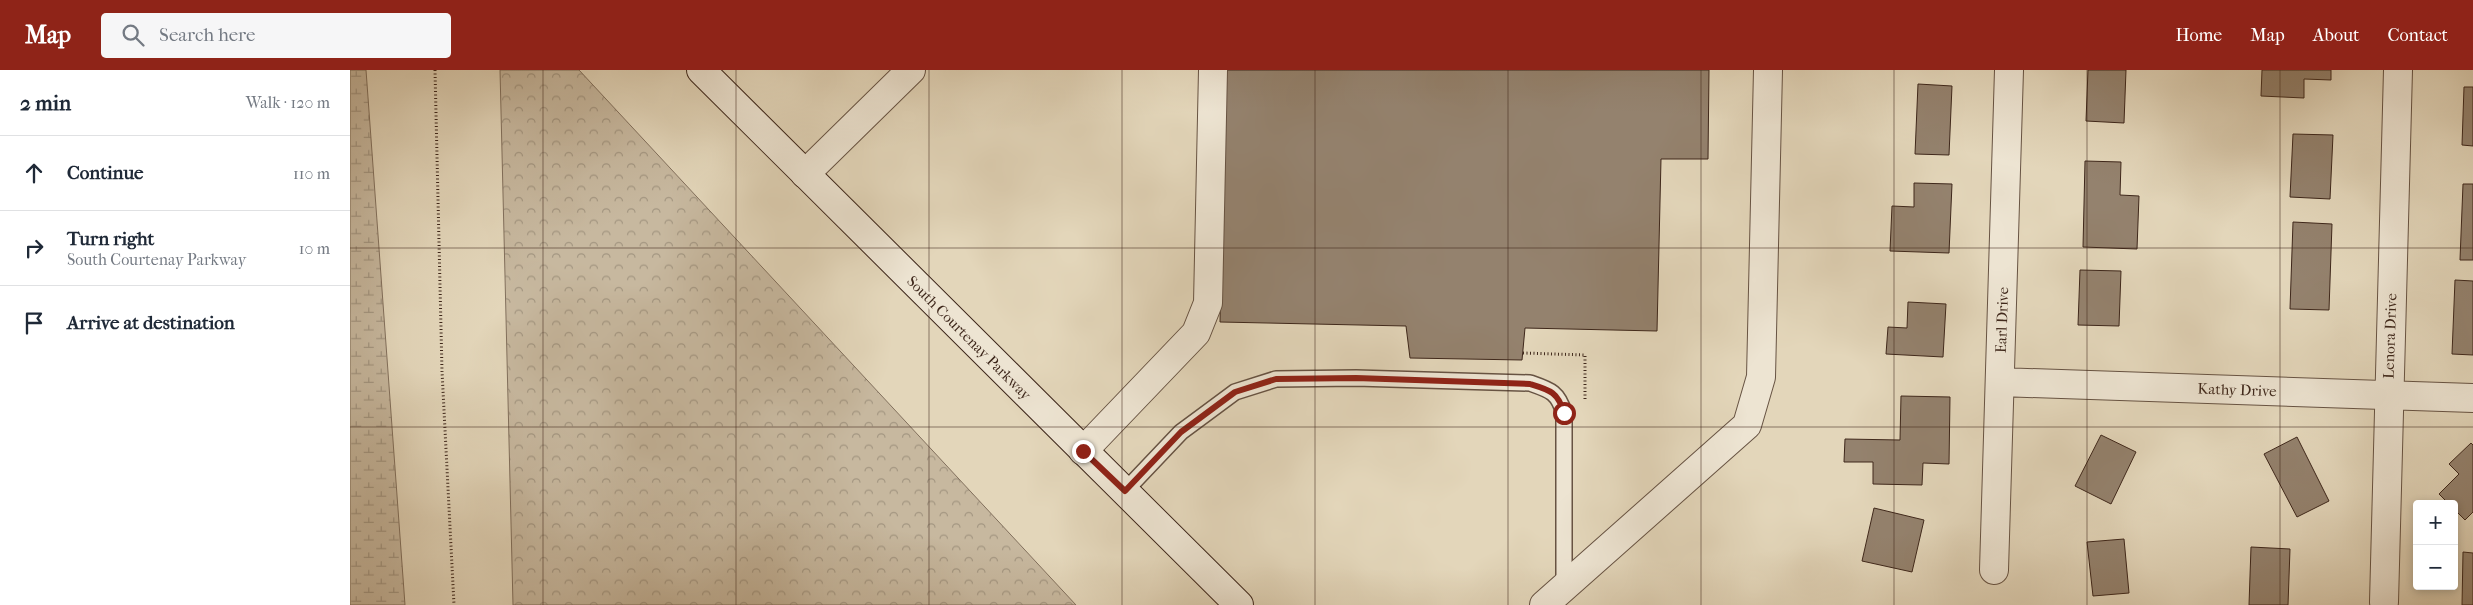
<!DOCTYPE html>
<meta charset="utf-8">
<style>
:root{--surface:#fff;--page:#f6f6f7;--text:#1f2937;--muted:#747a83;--line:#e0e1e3;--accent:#8f2418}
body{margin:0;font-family:"IM FELL French Canon",serif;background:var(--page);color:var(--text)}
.controls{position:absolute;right:15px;bottom:15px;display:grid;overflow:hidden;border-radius:5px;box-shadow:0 2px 8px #0003}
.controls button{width:45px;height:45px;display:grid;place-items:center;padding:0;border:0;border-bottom:1px solid var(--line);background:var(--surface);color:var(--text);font:25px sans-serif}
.stop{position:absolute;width:15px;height:15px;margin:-11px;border:4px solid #8f2418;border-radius:50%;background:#fff}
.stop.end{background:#8f2418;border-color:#fff;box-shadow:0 1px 5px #0008}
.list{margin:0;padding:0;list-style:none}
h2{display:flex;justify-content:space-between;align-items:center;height:65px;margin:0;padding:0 20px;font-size:21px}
h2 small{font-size:16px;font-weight:400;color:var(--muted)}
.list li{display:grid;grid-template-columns:32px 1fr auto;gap:15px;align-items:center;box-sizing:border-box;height:75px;padding:0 20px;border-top:1px solid var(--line)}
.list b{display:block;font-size:19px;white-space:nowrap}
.list p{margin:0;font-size:16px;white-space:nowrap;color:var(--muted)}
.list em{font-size:16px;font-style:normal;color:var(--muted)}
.icon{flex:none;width:28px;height:28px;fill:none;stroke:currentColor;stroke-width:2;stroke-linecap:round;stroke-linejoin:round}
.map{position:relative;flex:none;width:2123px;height:535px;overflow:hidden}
header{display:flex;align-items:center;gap:30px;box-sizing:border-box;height:70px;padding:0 25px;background:var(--accent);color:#fff}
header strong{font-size:24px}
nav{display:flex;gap:28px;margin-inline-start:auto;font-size:18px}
.search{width:350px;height:45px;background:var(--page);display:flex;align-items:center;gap:12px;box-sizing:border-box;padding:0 18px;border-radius:5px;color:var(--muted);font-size:19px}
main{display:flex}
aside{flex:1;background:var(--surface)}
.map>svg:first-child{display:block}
.forest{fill:url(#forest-crowns);stroke:#82705d}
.wetland{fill:url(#wetland-marsh);stroke:#82705d}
.building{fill:#94826e;stroke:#3e271b}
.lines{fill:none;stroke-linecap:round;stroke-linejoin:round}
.lane-casing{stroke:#675343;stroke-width:18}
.street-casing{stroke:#675343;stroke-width:30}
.secondary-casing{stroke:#3e271b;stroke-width:30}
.path{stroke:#3e271b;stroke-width:3;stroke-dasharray:1 2.5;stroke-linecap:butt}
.lane{stroke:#ede4d2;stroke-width:15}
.street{stroke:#ede4d2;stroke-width:28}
.secondary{stroke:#ede4d2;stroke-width:28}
.route{stroke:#8f2418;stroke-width:6}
.grid{fill:none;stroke:#3e271b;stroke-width:1;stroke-opacity:0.55}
.labels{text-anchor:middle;stroke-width:5;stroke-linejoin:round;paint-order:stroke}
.street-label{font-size:15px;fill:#3e271b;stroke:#ede4d2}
</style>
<header>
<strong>Map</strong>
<div class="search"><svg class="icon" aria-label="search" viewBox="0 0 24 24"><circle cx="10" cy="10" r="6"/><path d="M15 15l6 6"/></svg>Search here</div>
<nav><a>Home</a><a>Map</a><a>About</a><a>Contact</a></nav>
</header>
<main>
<aside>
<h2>2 min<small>Walk · 120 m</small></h2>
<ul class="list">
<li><svg class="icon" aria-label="ahead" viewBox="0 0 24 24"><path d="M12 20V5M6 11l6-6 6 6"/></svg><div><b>Continue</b></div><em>110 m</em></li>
<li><svg class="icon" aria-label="right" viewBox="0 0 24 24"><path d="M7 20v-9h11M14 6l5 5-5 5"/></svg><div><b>Turn right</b><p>South Courtenay Parkway</p></div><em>10 m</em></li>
<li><svg class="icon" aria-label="arrive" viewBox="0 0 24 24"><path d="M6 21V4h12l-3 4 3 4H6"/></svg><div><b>Arrive at destination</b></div></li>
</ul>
</aside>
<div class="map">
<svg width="2123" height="535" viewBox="0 0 2123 535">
<defs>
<pattern id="forest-crowns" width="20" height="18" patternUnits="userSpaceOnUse" patternTransform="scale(1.25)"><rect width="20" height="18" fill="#c7b89f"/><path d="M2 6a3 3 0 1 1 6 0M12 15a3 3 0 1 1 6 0" fill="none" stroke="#a39681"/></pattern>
<pattern id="wetland-marsh" width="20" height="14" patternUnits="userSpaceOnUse" patternTransform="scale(1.25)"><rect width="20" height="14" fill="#c7b89f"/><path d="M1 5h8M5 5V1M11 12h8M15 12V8" fill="none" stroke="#a39681"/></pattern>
</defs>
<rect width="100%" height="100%" fill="#e3d6ba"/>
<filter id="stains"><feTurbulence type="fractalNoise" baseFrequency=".004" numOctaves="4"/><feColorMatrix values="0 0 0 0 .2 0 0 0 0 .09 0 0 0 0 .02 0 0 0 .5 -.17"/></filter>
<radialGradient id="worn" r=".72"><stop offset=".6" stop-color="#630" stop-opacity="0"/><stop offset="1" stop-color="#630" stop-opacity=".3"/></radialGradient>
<path class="forest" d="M150 0H229L726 535H163Z"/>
<path class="wetland" d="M0 0H16L55 535H0Z"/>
<path class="building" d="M875 0H1359L1358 89H1311L1307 261 1175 258 1172 290 1060 288 1056 256 870 252Z
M1738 0H1776L1774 53 1736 51Z
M1912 0H1981V10L1954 9V28L1911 26Z
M1568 14 1602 16 1599 85 1565 84Z
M2114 17H2123V76L2112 75Z
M1943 64 1983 65 1980 129 1940 127Z
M1735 91 1771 92 1770 125 1789 126 1787 179 1733 177Z
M1564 113 1602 114 1599 183 1540 181 1542 136 1564 137Z
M2113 114H2123V190H2110Z
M1943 152 1982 154 1979 240 1940 239Z
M1730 200 1771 201 1769 256 1728 255Z
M2105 210 2123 211V285L2102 284Z
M1558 232 1596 234 1593 287 1536 284 1538 257 1557 258Z
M1551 326 1600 327 1599 394 1573 393 1572 415 1523 414V392H1494L1495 369 1550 370Z
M1751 365 1786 382 1761 434 1725 416Z
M1947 367 1979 431 1947 447 1914 384Z
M2121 373 2123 375V442L2115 450 2104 439V434H2099L2089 424 2109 404 2099 394Z
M1524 438 1574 450 1562 502 1512 491Z
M1774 469 1779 523 1743 526 1737 472Z
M1901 477 1940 479 1938 535H1899Z
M2113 482 2123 483V535H2112Z"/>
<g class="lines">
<g class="lane-casing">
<path id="lane" d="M775 421 831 362 854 345 885 322 926 309 1006 308 1180 313C1200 320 1208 322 1214 343V517"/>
</g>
<g class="street-casing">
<path id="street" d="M455 104 561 0
M1650 312 2123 328
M733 381 846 263 858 233 863 0
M1644 500 1659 0
M2034 532 2048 0
M1194 535 1397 355 1411 307 1418 0"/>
</g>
<g class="secondary-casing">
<path id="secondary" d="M351 0 889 535"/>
</g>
<path class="path" d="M85 0 92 301 104 535
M1173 283 1235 285V329"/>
<use href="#lane" class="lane"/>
<use href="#street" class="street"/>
<use href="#secondary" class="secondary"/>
</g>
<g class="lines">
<path class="route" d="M733 381 775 421 831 362 854 345 885 322 926 309 1006 308 1180 314C1200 320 1208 322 1214 343"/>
</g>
<path class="grid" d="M193 0V535M386 0V535M579 0V535M772 0V535M965 0V535M1158 0V535M1351 0V535M1544 0V535M1737 0V535M1930 0V535M0 178H2123M0 357H2123"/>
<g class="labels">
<g class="street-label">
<text transform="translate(1652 250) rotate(-88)" y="5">Earl Drive</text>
<text transform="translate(2040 266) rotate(-88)" y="5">Lenora Drive</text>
<text transform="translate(619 268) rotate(45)" y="5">South Courtenay Parkway</text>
<text transform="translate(1887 320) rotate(2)" y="5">Kathy Drive</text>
</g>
</g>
<rect width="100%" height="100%" filter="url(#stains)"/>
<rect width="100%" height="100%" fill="url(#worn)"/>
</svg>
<div class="controls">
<button>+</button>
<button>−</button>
</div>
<div class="stop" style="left:1214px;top:343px"></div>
<div class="stop end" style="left:733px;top:381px"></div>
</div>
</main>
